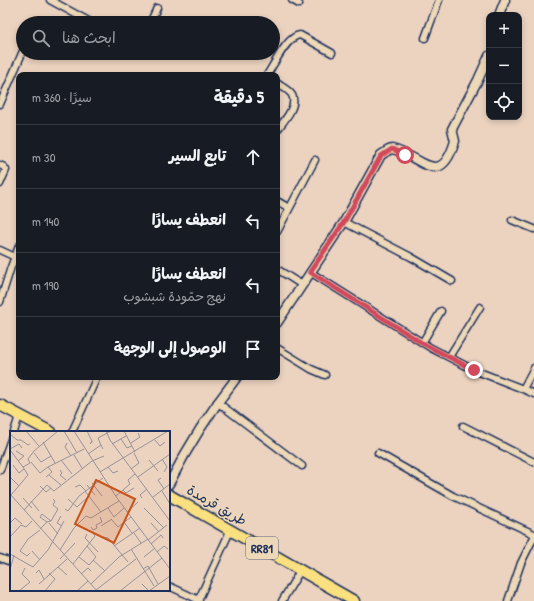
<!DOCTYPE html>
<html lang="ar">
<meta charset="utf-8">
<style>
:root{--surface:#171b24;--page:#20242c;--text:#f1f3f6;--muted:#9ea1a6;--line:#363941}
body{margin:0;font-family:"Patrick Hand","Playpen Sans Arabic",sans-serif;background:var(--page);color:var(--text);direction:rtl}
.controls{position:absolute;right:12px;top:12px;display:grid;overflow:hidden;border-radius:8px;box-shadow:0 2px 6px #0003}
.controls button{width:36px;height:36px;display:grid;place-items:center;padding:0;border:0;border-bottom:1px solid var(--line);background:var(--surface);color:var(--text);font:20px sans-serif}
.stop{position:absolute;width:12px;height:12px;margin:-9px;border:3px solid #d1495b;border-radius:50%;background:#fff}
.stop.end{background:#d1495b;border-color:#fff;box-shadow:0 1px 4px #0008}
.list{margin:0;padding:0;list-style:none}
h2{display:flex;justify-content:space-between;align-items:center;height:52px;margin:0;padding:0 16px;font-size:17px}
h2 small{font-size:13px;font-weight:400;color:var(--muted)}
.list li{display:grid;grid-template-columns:26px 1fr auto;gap:12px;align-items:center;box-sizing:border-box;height:64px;padding:0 16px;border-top:1px solid var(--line)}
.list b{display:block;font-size:15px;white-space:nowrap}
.list p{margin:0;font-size:13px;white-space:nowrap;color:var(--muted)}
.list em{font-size:13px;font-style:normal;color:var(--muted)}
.icon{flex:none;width:22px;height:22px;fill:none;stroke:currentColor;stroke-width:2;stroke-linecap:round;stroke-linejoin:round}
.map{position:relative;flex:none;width:534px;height:601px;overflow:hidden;direction:ltr}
.search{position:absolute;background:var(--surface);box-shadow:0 2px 6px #0003;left:16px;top:16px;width:264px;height:44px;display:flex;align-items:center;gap:10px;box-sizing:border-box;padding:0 14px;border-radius:22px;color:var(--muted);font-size:15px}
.panel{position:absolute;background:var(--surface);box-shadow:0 2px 6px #0003;left:16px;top:72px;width:264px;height:308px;border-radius:8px;direction:rtl}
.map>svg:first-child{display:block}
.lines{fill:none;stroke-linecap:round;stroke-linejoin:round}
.minor-casing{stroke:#1b2f5e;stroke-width:9}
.tertiary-casing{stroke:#1b2f5e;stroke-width:11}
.primary-casing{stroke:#1b2f5e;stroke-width:13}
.minor{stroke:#edd8b7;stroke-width:6}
.tertiary{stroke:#edd8b7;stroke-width:8}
.primary{stroke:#fbe080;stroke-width:10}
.route{stroke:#d1495b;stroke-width:5}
.labels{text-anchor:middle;stroke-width:3;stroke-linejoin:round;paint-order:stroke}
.shield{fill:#edd8b7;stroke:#5a6279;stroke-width:1}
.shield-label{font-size:13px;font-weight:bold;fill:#1b2f5e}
.street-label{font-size:14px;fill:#1b2f5e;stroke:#edd8b7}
.inset-road{fill:none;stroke:#989199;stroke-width:1}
.view{fill:#c95318;fill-opacity:0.15;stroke:#c95318;stroke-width:2}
.inset-edge{fill:none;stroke:#1b2f5e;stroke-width:2}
</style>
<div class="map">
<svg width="534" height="601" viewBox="0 0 534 601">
<rect width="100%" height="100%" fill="#ecd3c0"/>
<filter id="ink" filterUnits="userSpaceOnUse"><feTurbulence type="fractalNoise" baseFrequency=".025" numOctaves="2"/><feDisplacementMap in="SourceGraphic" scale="8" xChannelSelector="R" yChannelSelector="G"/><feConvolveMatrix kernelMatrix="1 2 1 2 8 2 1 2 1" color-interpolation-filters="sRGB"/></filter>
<g filter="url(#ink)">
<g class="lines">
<g class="minor-casing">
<path id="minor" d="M50 0 92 23
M292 0 299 4
M102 23 107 22 116 23
M150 23 157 8
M425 38 439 0
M267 75C274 65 287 36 300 35L332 53
M277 83C282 87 289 90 292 95 298 106 283 122 277 130
M0 104 23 51
M0 165 4 167 6 170 0 184
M277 201 289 208
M512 220 534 229
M344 222 411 257 452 281
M277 232 315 160
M0 250 15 257
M277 269 302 285
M310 272 431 348 474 370 523 389 534 394
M0 302 11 267 19 246
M422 343 441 311
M277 348 311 369 325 375
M449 357 480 307
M523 389 534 368
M217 402 302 466
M463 426 534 462
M14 432 19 416
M72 432 97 377
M378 453 453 496 534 534
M0 470 11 439
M0 558 11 562
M169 586 199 600
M198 601 231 529
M282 601 300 571
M508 601 521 563 534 537"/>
</g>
<g class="tertiary-casing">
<path id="tertiary" d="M499 15 505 0
M277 323 344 222 381 155 389 150 392 149C422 156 440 190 455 141L452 129 478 80 489 56
M169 484C188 446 211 410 237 377"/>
</g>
<g class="primary-casing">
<path id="primary" d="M0 405 51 432
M169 495 354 601"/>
</g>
<use href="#minor" class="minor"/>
<use href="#tertiary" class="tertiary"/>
<use href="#primary" class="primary"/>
</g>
</g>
<g class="lines" filter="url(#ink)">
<path class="route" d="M405 155 392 149 381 156 344 222 310 272 422 343 474 370"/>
</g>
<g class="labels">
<rect class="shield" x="246" y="537" width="32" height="22" rx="3"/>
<g class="shield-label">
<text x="262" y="553">RR81</text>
</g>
<g class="street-label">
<text transform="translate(217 505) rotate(30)" y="5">طريق قرمدة</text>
</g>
</g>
<g transform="translate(10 431)">
<rect width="160" height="160" fill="#ecd3c0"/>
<path class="inset-road" d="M16 0 29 15M54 0 67 22M64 0 107 67 160 138M77 0 82 10 80 13 82 11V10M96 0 100 9 160 90M114 0 125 21M0 3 7 9H11L18 14 20 13M111 8 117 17 122 15M145 9 150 15 155 11M33 11 45 32M57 12 55 16 61 25M121 12 130 6 128 2M102 13 116 5M91 14 88 7 101 0M0 18 9 13 12 17M0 19 13 36M6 20 14 25 8 30M24 22 31 31 41 25M78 23 91 14 93 18M64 24 72 37M113 27 158 0M152 28 157 36 154 41M51 29 62 43M139 29 148 40M82 30 94 25M21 31 30 42 38 36M3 34 9 42 14 38M98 36 103 42 108 40M121 38 129 32 124 22M50 39 52 42 50 44 56 49M90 41 113 27M39 44 51 54M0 46 9 55M36 46 42 41 38 36 74 18M128 46 160 23M151 47 148 49 154 58M82 52 92 65M77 54 85 64M30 55 36 61 41 57M65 56 70 54 76 60M113 59 116 62 124 57M75 60 91 81M152 60 160 73M0 63 87 160M1 64 18 44 13 36 20 32 18 28 24 20 48 0M106 65 120 53 118 49 125 43M143 66 160 53M13 67 22 77M132 67 130 64 137 58M58 68 67 76 79 65M21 70 29 80M98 77 104 86 114 77M134 77 154 97M55 78 58 80 69 65 93 47M14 79 37 54 44 60 82 30M117 81 128 71M51 85 47 92 52 95M101 88 108 96 121 86M37 91 30 86 32 83 41 90M114 91 122 102M0 92 5 87 12 93M39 92 48 103M141 92 149 101M91 95 102 88M81 96 83 99 87 97 86 94 92 91 90 86M30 98 37 91 41 90 48 78 43 74 45 70 43 68M124 102 131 112M77 103 75 107 88 121M0 106 11 94 16 96 22 90M93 106 98 107 118 131M138 109 157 94M141 113 151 104 153 107M104 115 130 97M121 118 144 155M50 119 64 97 76 85 81 87 109 70M22 120 30 129M147 121 154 115 158 118M20 122 17 125 10 120 18 108 30 99M0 123 23 136 38 119 54 90M69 126 79 134 86 126 77 115M134 126 145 117M50 128 65 112M83 129 95 140M63 133 85 105 82 101M48 136 57 144M133 138 138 135 148 153M0 139 4 124M26 142 29 139 34 148M71 143 78 137 81 140M29 153 57 128M81 153 109 126 138 108M132 153 139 160 160 145M86 159 126 128M9 160 20 151 12 143 15 137M35 160 45 148 39 142M67 160 78 150M110 160 152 127"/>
<path class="view" d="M86 49 125 68 104 112 65 93Z"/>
<rect width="160" height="160" class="inset-edge"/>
</g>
</svg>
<div class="controls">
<button>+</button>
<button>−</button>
<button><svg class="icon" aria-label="locate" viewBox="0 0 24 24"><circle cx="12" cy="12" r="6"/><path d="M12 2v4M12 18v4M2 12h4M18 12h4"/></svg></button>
</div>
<div class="stop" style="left:405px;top:155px"></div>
<div class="stop end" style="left:474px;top:370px"></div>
<div class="search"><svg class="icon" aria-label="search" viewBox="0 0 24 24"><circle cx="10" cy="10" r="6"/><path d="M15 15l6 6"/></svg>ابحث هنا</div>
<section class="panel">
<h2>5 دقيقة<small>سيرًا · 360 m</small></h2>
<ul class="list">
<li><svg class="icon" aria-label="ahead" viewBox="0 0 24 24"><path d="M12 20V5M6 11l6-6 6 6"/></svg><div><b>تابع السير</b></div><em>30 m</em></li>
<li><svg class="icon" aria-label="left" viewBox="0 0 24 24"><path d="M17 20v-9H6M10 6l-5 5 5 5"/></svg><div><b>انعطف يسارًا</b></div><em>140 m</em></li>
<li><svg class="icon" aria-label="left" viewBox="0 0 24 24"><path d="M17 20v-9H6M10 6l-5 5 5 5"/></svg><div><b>انعطف يسارًا</b><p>نهج حمّودة شبشوب</p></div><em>190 m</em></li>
<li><svg class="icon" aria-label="arrive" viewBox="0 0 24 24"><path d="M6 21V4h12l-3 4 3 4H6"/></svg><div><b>الوصول إلى الوجهة</b></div></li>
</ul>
</section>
</div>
